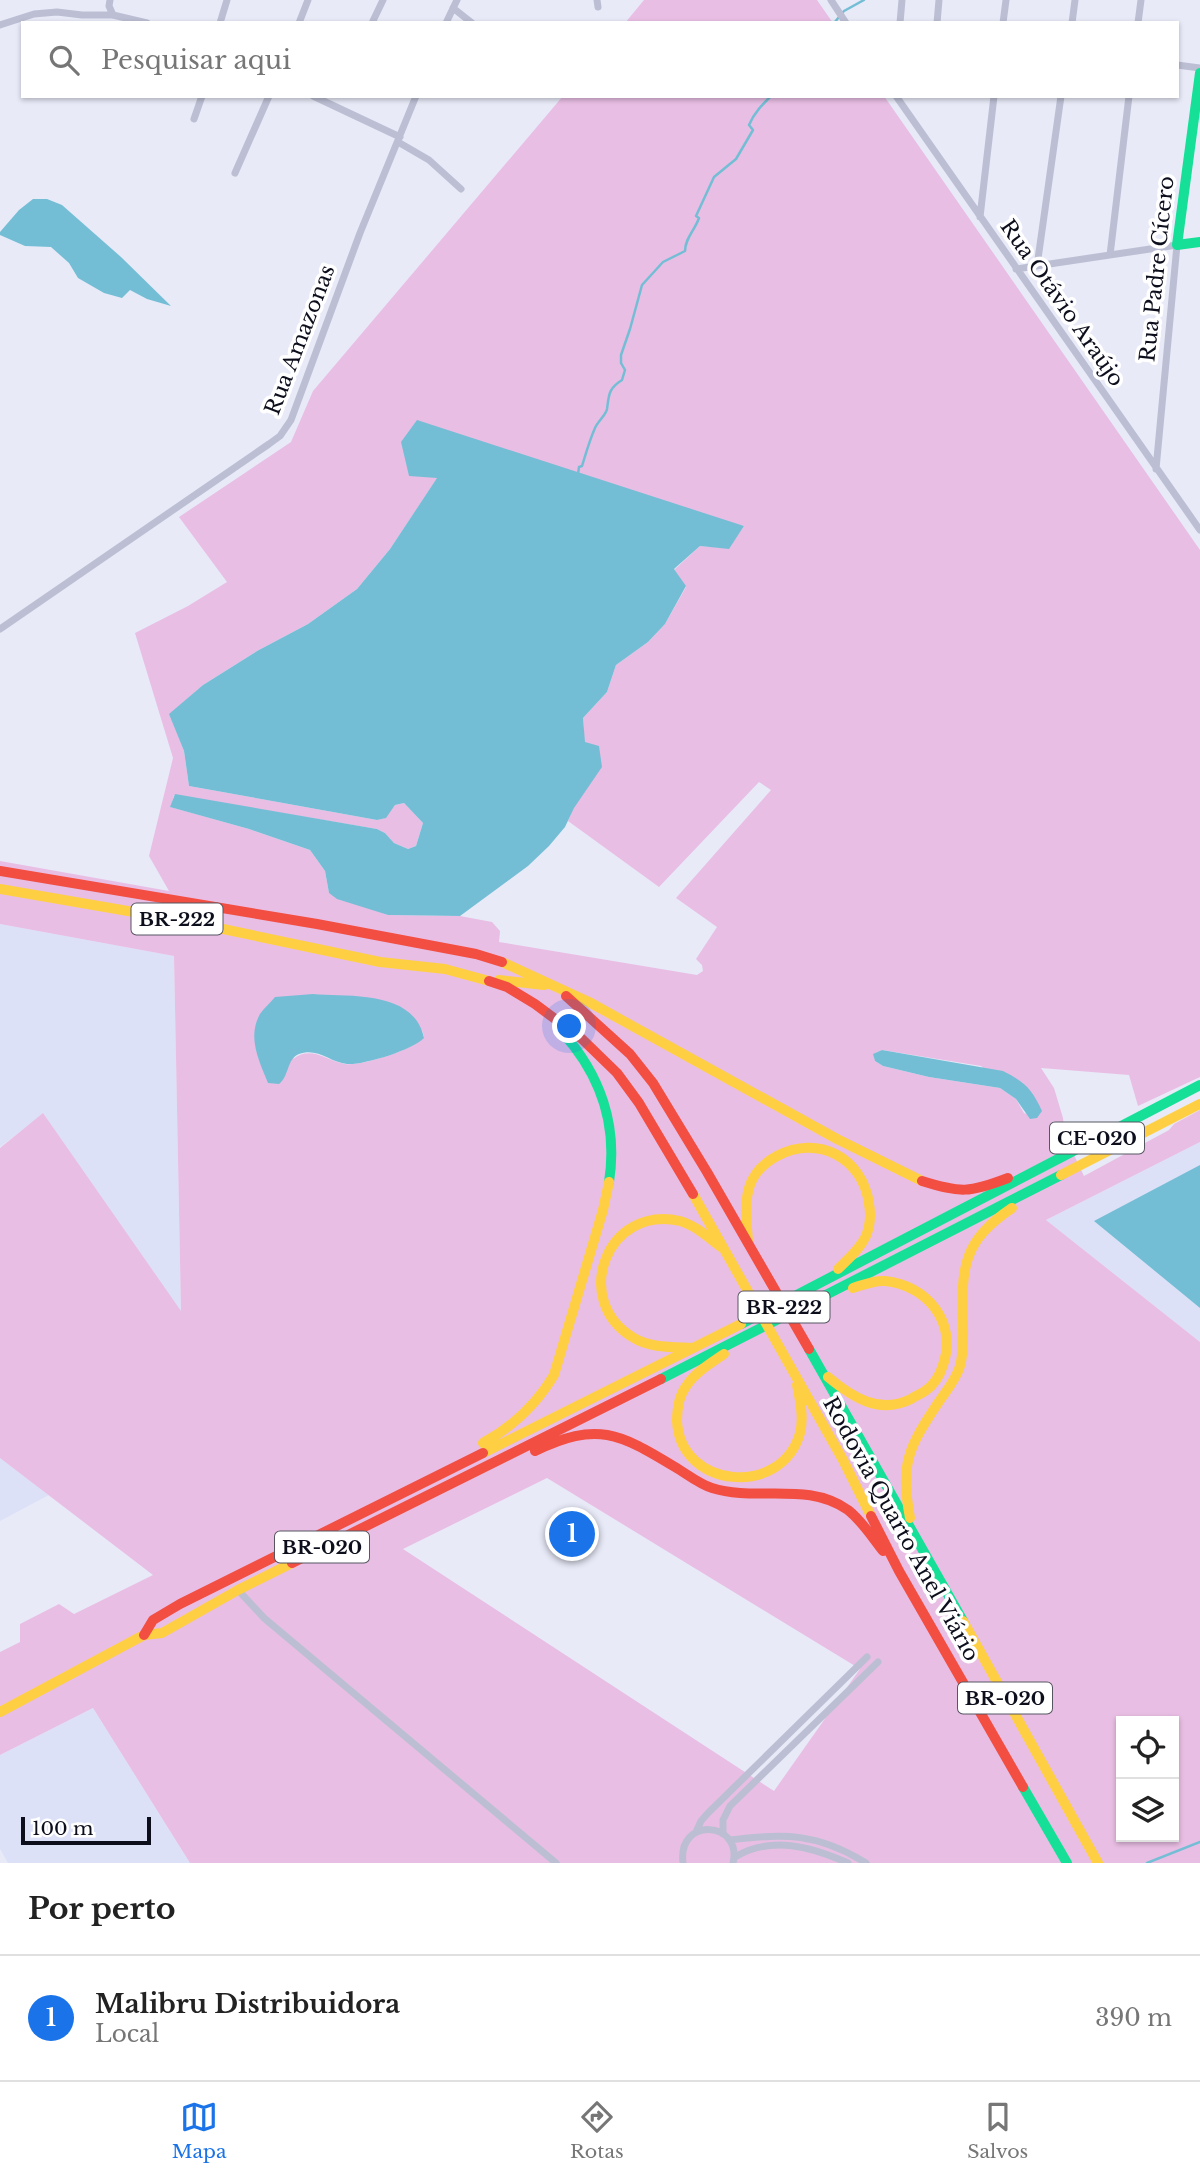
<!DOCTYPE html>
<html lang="pt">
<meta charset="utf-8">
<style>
:root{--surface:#fff;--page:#f2f2f2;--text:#222;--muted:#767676;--line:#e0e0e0;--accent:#1a73e8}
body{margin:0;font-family:"Libre Baskerville",serif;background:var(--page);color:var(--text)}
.controls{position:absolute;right:21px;bottom:21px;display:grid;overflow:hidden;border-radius:0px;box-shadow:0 2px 5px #0004}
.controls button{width:63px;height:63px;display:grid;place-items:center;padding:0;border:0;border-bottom:2px solid var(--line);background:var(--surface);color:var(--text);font:35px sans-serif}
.scale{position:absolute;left:21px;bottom:18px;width:130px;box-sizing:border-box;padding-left:7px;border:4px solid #0c0e1c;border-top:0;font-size:19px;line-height:24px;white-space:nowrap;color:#0c0e1c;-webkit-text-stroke:5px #fff;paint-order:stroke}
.you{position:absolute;left:570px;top:1027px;width:24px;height:24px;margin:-18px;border:5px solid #fff;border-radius:50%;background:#1a73e8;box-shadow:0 0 0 10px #1a73e833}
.badge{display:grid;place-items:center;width:46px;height:46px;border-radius:50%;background:var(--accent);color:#fff;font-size:23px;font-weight:700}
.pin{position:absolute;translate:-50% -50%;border:4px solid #fff;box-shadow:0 2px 7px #0006}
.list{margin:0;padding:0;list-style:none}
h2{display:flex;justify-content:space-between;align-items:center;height:91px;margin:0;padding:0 28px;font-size:30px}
h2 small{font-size:23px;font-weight:400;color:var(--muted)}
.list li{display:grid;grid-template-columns:46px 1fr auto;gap:21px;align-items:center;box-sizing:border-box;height:126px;padding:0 28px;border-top:2px solid var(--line)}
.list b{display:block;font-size:26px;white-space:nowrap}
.list p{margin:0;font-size:23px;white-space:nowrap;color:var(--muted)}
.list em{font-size:23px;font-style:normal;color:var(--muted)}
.icon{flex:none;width:38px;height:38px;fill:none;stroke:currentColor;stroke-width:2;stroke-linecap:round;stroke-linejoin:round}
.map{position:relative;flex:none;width:1200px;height:1863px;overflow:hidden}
.search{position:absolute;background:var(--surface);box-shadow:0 2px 5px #0004;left:21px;right:21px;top:21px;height:77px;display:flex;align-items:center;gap:18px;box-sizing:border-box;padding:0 24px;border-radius:0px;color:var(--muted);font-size:26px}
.sheet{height:217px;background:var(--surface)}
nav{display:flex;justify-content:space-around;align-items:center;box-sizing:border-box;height:98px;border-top:2px solid var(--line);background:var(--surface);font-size:19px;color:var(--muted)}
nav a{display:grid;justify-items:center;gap:4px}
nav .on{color:var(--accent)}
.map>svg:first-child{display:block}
.built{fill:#dde1f7}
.green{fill:#e9bee4;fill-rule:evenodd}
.water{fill:#74bed5}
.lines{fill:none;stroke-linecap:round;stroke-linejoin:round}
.stream{stroke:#74bed5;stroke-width:2.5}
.street{stroke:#bcbfd3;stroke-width:7}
.fast{stroke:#16e098;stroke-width:10}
.slow{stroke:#ffcf43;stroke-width:10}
.jam{stroke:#f24e42;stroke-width:10}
.labels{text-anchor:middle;stroke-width:7;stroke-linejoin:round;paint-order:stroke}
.shield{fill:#fff;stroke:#555660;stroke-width:2}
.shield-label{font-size:19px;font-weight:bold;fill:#0c0e1c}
.street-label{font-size:21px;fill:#0c0e1c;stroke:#fff}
</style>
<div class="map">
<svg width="1200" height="1863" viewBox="0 0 1200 1863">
<rect width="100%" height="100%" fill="#e8eaf8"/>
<path class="built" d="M0 924 174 956 181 1312 43 1114 0 1147Z
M1200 1142V1342L1046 1220Z
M0 1458 49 1495 0 1521Z
M93 1708 190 1863H8L0 1849V1755Z"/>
<path class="green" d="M644 0H817L833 23H625Z
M563 96H884L1200 550V1077L1138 1106 1129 1075 1041 1068 1054 1088 1063 1118 1065 1136 1084 1176 1169 1130 1174 1124 1200 1110V1142L1046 1220 1200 1342V1863H190L93 1708 0 1755V1652L20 1642V1624L59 1604 74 1614 153 1575 0 1458V1148L43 1113 181 1311 174 956 0 924V861L169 891 149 856 173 758 135 633 188 606 227 582 179 517 291 442 313 391ZM438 477 744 526 729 548 700 546 674 570 686 587 665 624 648 642 616 665 607 692 583 718C585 750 581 792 568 821L659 887 759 782 771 790 676 898 717 927 696 959 702 965 703 971 697 975 499 942 500 931 492 922 460 916 388 915 329 893 325 871 310 850 249 829 171 807 174 795 377 829 385 833 394 843 408 849 416 846 423 823 404 803 395 805 385 818 377 820 189 786 184 751 170 714 203 685 257 651 308 624 357 589 390 549ZM313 994 422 1030 424 1037C412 1050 363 1066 345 1064 326 1061 312 1045 293 1059ZM882 1050 981 1066 1037 1118 1024 1113 1016 1099 1000 1088 929 1077 883 1066 875 1061 874 1054ZM547 1478 860 1669 774 1791 403 1549ZM1121 1721H1174V1837H1121Z"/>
<path class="water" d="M33 199H47L62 205 121 257 171 306 147 299 130 290 122 298 104 293 78 278 69 263 51 247 25 246 0 235V232L19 210Z
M417 420 744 526 729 549 700 546 674 569 686 586 665 624 648 642 616 665 607 692 583 718 585 742 599 746 602 767 574 808 565 827 549 846 528 866 460 916 388 915 337 899 329 893 325 871 310 850 249 829 170 807 175 794 377 829 385 833 394 843 408 849 416 846 423 823 404 803 395 805 386 818 377 820 189 786 184 751 169 714 203 685 257 651 308 624 357 589 390 549 437 478 409 476 401 442Z
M313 994C350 997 414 990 424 1038 412 1050 365 1065 347 1064 330 1062 317 1047 299 1054 287 1058 289 1077 279 1084L268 1083C259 1061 247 1037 260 1014 264 1008 271 1002 275 997Z
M882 1050 1003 1071C1025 1082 1032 1089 1042 1111L1037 1118 1030 1119 1016 1099 1000 1088 929 1077 883 1066 875 1061 873 1054Z
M1200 1165V1308L1094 1221Z"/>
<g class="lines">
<path class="stream" d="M834 23 844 11 864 0
M578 474 579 467 582 466C586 453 590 439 595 428 598 421 606 415 607 409 609 395 608 389 622 380L625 370 621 363V355L630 329 642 285 663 262 685 251C685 238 695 230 699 218L696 216 714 177 736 159 753 130 749 125C754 113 762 105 771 96
M1147 1863 1200 1842"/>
<path class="street" d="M110 0 109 6 113 15
M597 0 598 7
M831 0 846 23
M453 8 472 23
M220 23 227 0
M299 23 308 0
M372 23 383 0
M446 23 457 0
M900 23 902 0
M937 23 939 0
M1003 23 1006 0
M1072 23 1075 0
M1138 23 1141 0
M0 25 34 14 57 12 82 15H113L147 23
M1177 65 1200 68
M313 96 400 137
M896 96 1200 530
M194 119 202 96
M398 142 429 160 461 189
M235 173 269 96
M980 217 994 96
M1110 255 1129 96
M1037 266 1061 96
M1016 269 1177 245 1156 469
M0 629 269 444 280 436 291 420 360 233 416 96
M238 1590 264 1618 556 1863
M696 1832 701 1821 708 1813 867 1657
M723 1834V1820L730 1806 878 1662
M730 1840C784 1833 818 1833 866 1863
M735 1857C771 1835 812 1847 848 1863
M683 1863C677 1816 743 1821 733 1863"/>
<path class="fast" d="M1200 73 1177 245 1200 242
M562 1032C600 1074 618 1125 609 1182
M741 1324 1200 1085
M809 1349 963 1621
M661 1379 1061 1175
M1023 1787 1067 1863"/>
<path class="slow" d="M0 889 180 920 380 962 445 969 489 981
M502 962 589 1002 837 1139 922 1181
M499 980 544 985
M1061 1175 1200 1104
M693 1194 843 1460 871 1516
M748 1242C747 1224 744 1205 749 1188 753 1174 764 1163 777 1156 818 1134 863 1158 869 1204 871 1215 870 1226 866 1236 860 1249 848 1259 838 1269
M692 1348C673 1347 650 1348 634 1338 570 1301 607 1204 680 1221 695 1225 709 1238 721 1247
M724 1354C711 1363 696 1372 687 1385 679 1395 677 1409 677 1421 680 1489 782 1498 800 1433 804 1418 800 1400 797 1385
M828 1377C852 1397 879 1415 911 1399 915 1396 921 1394 925 1391 934 1385 940 1375 943 1365 958 1323 927 1285 885 1281 874 1280 863 1285 853 1288
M483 1443C514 1426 536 1405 554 1375L603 1210 609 1182
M483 1453 741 1324
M910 1518C900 1464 908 1448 938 1403 946 1391 956 1380 960 1366 964 1352 963 1338 963 1324 961 1267 963 1241 1012 1208
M963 1621 1098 1863
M0 1712 144 1635 162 1633 238 1590 292 1563"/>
<path class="jam" d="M0 871 317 924 476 954 502 962
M489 981 507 987 535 1004 582 1039 617 1073 639 1103 693 1194
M566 996 630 1054 653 1083 707 1172 809 1349
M922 1181C961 1193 969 1193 1008 1178
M535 1451C597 1421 619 1433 675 1467 687 1474 699 1484 712 1488 756 1502 808 1481 848 1510 862 1521 872 1537 883 1551
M871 1516 899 1571 1023 1787
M292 1563 661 1379
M144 1635 153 1620 180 1604 483 1453"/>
</g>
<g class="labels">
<g class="shield">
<rect x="131.5" y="903.5" width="91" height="31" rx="5"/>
<rect x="1050" y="1122.5" width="94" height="31" rx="5"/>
<rect x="738.5" y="1291.5" width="91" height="31" rx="5"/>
<rect x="275" y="1531.5" width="94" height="31" rx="5"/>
<rect x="958" y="1682.5" width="94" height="31" rx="5"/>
</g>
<g class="shield-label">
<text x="177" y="926">BR-222</text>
<text x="1097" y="1145">CE-020</text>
<text x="784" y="1314">BR-222</text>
<text x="322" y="1554">BR-020</text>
<text x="1005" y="1705">BR-020</text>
</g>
<g class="street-label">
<text transform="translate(1157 269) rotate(-84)" y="7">Rua Padre Cícero</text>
<text transform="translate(1062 303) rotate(55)" y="7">Rua Otávio Araújo</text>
<text transform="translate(300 340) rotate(-69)" y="7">Rua Amazonas</text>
<text transform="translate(901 1529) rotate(61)" y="7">Rodovia Quarto Anel Viário</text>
</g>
</g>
</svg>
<div class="controls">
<button><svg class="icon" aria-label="locate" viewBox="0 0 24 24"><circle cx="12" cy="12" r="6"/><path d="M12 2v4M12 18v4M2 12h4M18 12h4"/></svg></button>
<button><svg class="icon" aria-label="layers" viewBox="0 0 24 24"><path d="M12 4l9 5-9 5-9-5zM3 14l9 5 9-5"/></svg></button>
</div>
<div class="scale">100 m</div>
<div class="you"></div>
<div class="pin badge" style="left:572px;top:1534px">1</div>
<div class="search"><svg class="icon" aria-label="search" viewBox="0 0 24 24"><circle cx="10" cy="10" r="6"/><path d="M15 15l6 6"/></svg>Pesquisar aqui</div>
</div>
<section class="sheet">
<h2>Por perto<small></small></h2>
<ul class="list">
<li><span class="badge">1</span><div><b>Malibru Distribuidora</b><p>Local</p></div><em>390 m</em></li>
</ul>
</section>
<nav>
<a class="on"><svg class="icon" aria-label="map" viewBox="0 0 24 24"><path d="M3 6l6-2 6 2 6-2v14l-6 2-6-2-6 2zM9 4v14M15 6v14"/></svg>Mapa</a>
<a><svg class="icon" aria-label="directions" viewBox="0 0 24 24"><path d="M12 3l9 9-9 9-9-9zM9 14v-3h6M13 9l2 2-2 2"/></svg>Rotas</a>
<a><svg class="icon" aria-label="saved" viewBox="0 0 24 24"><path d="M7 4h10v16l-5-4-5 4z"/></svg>Salvos</a>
</nav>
